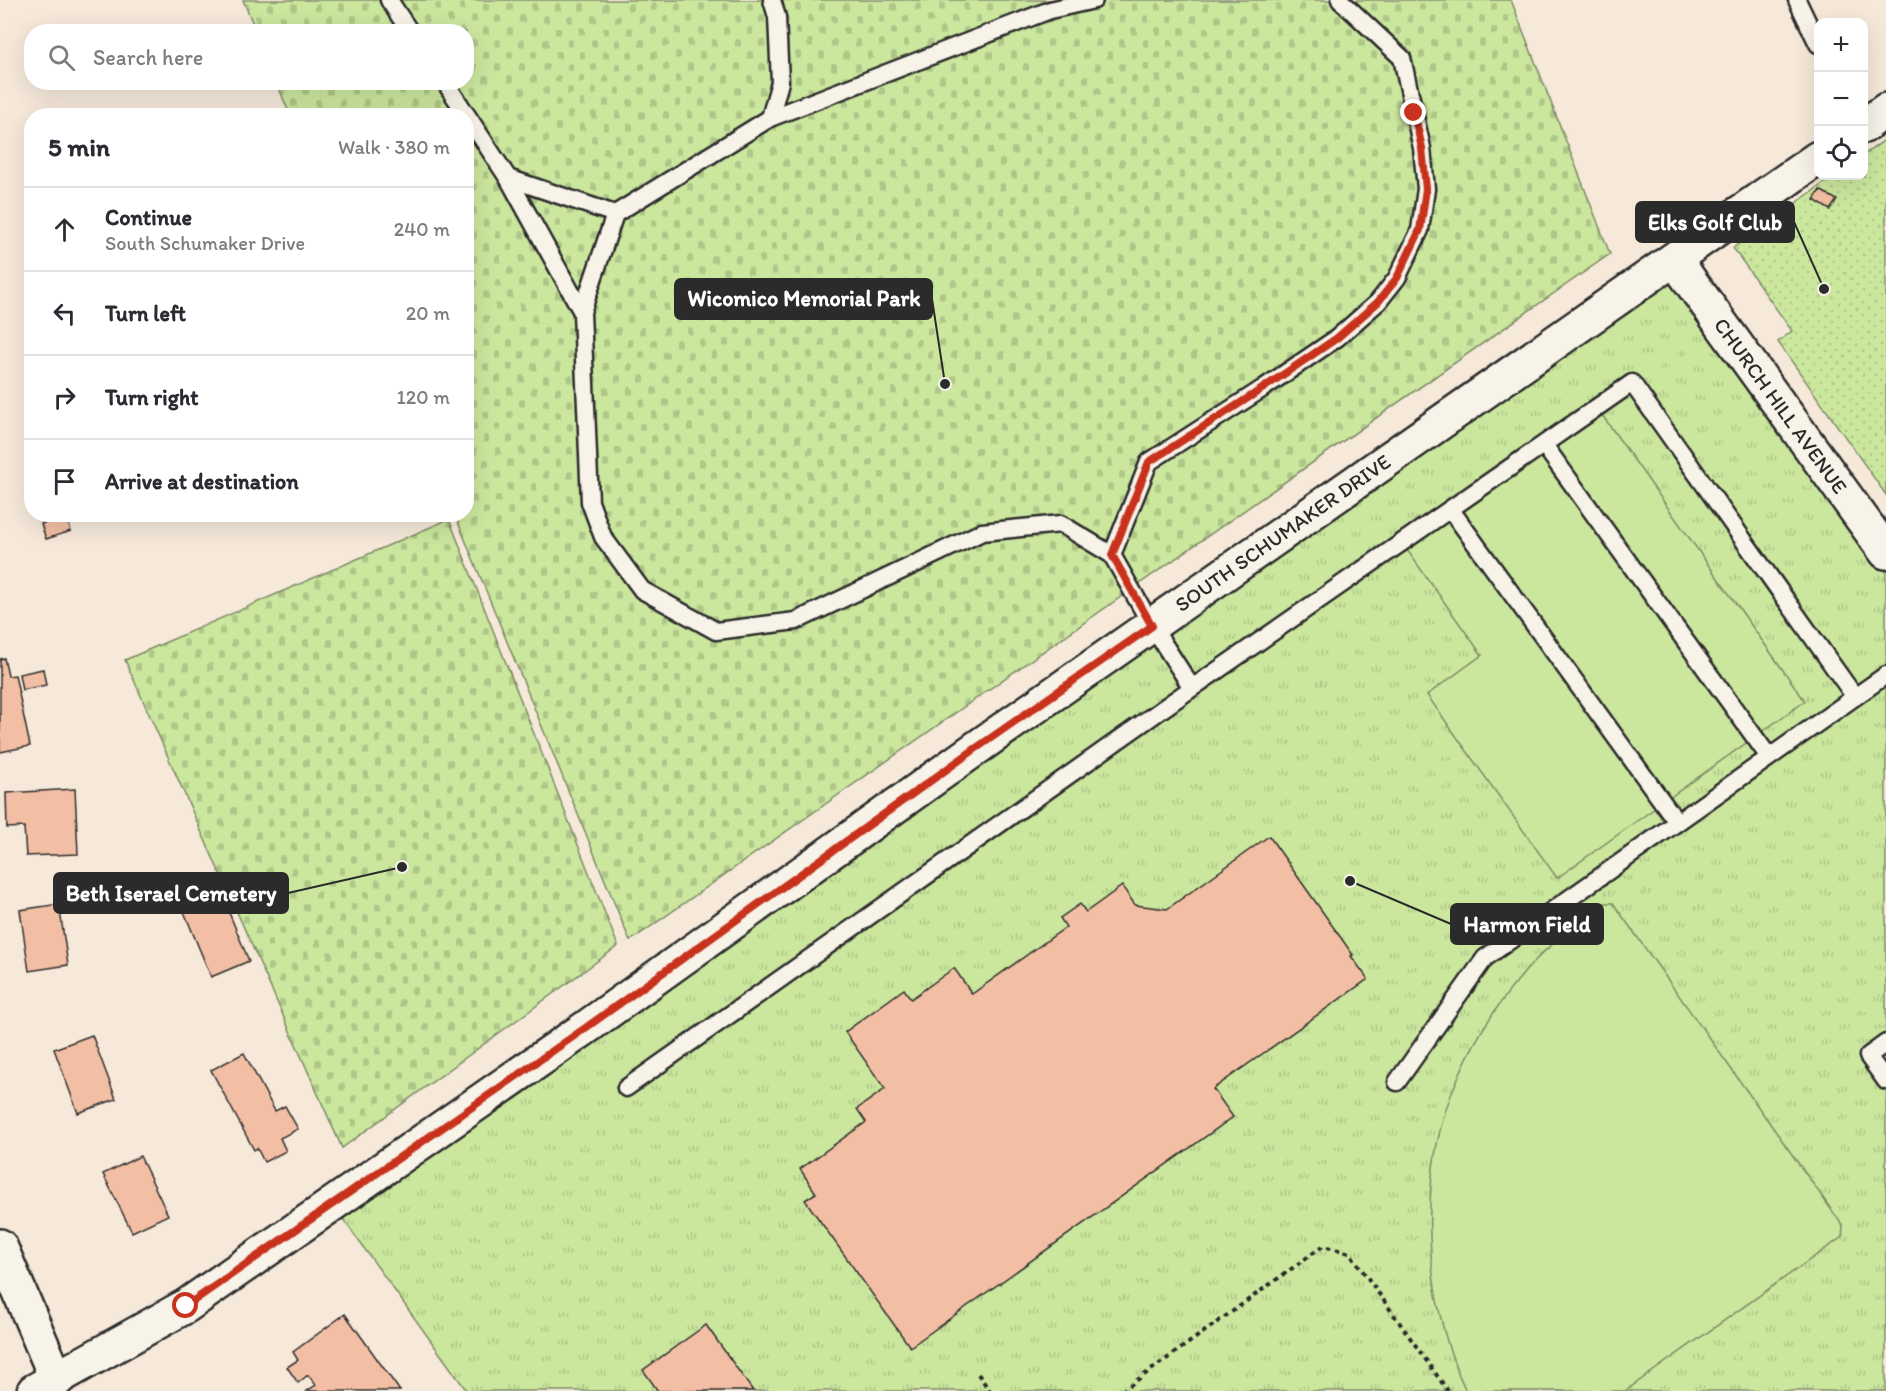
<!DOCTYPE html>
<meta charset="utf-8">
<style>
:root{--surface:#fff;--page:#f7f7f7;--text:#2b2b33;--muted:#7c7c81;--line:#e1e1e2}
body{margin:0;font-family:Itim,sans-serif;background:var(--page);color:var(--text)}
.controls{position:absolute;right:18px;top:18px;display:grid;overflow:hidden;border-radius:12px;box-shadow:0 6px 24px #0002}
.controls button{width:54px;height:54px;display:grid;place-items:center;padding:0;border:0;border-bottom:2px solid var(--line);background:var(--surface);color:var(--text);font:30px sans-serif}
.stop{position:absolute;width:18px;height:18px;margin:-14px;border:4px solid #c8321e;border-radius:50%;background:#fff}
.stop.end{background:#c8321e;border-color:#fff;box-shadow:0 2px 6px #0008}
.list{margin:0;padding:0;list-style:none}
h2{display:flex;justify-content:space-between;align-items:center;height:78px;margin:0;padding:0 24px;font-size:26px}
h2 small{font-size:20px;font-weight:400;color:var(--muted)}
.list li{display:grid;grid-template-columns:39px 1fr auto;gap:18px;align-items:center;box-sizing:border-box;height:84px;padding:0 24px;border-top:2px solid var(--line)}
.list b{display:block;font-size:22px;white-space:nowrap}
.list p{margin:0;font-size:20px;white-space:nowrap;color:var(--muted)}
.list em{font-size:20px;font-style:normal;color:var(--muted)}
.icon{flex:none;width:33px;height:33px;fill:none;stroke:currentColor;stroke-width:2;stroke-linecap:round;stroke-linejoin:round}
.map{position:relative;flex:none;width:1886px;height:1391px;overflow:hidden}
.search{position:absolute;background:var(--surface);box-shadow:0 6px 24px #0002;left:24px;top:24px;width:450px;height:66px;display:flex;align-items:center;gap:15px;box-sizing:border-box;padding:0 21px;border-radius:24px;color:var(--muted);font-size:22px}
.panel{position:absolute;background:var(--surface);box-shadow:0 6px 24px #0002;left:24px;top:108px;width:450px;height:414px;border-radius:24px}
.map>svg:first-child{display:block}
.grass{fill:url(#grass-dots);stroke:#7b8964;stroke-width:1.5}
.cemetery{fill:url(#cemetery-stones);stroke:#7b8964;stroke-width:1.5}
.park{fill:url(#park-tufts);stroke:#7b8964;stroke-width:1.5}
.pitch{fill:#cbe79e;stroke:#7b8964;stroke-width:1.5}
.building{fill:#f3bfa4;stroke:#2b2b2b;stroke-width:1.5}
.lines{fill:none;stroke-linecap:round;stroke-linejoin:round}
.lane-casing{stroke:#2b2b2b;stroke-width:21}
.street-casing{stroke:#2b2b2b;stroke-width:38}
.secondary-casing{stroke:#2b2b2b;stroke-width:38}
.path{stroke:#2b2b2b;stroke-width:4;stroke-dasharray:4.5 4.5;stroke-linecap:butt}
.lane{stroke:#f7f3e8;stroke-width:16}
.street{stroke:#f7f3e8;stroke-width:33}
.secondary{stroke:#f7f3e8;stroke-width:33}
.route{stroke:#c8321e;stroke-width:8}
.labels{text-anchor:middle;stroke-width:4.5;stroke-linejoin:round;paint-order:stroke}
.street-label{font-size:21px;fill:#2b2b2b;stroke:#f7f3e8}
.leader{fill:none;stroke:#2b2b2b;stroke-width:2}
.callout-dot{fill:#2b2b2b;stroke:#f7f3e8;stroke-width:2}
.callout{fill:#2b2b2b;stroke:#2b2b2b;stroke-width:2}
.callout-label{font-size:22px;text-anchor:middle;font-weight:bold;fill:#fff}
</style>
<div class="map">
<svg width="1886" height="1391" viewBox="0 0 1886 1391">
<defs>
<pattern id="grass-dots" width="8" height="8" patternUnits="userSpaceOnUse" patternTransform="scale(1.5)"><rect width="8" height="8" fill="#cbe79e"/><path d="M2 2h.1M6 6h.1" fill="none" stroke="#aec688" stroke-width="1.8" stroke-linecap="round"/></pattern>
<pattern id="cemetery-stones" width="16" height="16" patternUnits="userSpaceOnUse" patternTransform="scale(1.5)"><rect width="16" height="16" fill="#cbe79e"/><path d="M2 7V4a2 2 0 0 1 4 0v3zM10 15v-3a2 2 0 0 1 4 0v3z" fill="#aec688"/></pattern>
<pattern id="park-tufts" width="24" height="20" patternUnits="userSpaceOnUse" patternTransform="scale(1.5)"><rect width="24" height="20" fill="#cbe79e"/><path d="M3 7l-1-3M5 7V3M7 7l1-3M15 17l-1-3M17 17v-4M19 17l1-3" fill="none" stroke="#aec688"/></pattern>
</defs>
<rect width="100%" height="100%" fill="#f6e9da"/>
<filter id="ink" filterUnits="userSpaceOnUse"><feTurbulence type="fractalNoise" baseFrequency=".0167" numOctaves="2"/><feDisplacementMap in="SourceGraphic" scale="12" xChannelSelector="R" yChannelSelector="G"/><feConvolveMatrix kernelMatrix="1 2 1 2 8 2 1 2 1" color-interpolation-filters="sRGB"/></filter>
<g filter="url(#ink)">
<path class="grass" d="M1886 139V495L1778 342 1792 331 1733 248 1834 176H1864V155Z"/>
<path class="cemetery" d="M243 0H1511L1610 254 630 941 455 515 466 514V116L290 115 277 83 466 82V32L256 31Z
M449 519 618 946 342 1148 125 660Z"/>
<path class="park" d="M1675 260 1886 542V1391H467L343 1219Z"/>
<path class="pitch" d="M1600 412 1805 701 1557 878 1427 695 1482 655 1407 550Z
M1604 903H1613L1843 1226 1842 1237 1625 1391H1466C1423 1299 1416 1174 1457 1080 1472 1044 1494 1009 1519 979 1542 949 1574 926 1604 903Z"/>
<path class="building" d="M1820 190 1837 200 1830 210 1814 200Z
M66 515 71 531 46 539 41 524Z
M4 658 8 676 15 675 30 746 0 752V659Z
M43 669 46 685 22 690 19 674Z
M75 789 78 854 26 856 24 827 7 828 6 793Z
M1269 836 1353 955 1351 956 1368 979 1213 1089 1233 1117 910 1347 805 1200 816 1193 800 1169 866 1122 857 1109 885 1089 845 1032 904 989 911 999 954 968 972 994 1066 927 1060 918 1080 904 1086 912 1122 886 1135 905 1167 909Z
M210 876 215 888 218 886 249 961 211 977 180 902 200 894 196 882Z
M59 904 68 965 29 971 20 910Z
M92 1035 116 1099 78 1113 54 1049Z
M244 1053 275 1111 285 1106 298 1129 280 1138 286 1151 264 1162 257 1148 254 1150 211 1070Z
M140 1156 168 1215 132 1232 103 1174Z
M345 1314 400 1391H307L316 1385 308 1375 298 1383 287 1367 298 1360 293 1352Z
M706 1325 753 1391H658L643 1370Z"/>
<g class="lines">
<g class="lane-casing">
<path id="lane" d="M389 0 410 32
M1797 0 1818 44
M445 82 508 178 582 312 590 502 603 537 642 590 716 631 796 621 982 532 1061 524 1112 555 1149 462 1262 389 1337 338 1378 302 1397 278 1420 230 1426 189 1422 148 1402 58 1340 0
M770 118 780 82 777 17 772 0
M508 178 615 214 770 118 1050 10 1094 0
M582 312 615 214
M1544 445 1769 757
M1451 510 1677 822
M1112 555 1152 626 1192 688
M1886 1043 1868 1056 1886 1081
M1397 1082 1485 958 1886 675
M626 1088 1192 688 1632 383 1855 697"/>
</g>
<g class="street-casing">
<g id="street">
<path id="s1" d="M1675 260 1886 552"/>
<path d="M0 1246 57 1380"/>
</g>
</g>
<g class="secondary-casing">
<g id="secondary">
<path d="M1864 126 1886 110"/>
<path id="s2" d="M34 1391 186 1306 584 1029 975 749 1818 158"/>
</g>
</g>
<path class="path" d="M978 1374 990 1391
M1122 1391 1323 1246 1350 1253 1448 1391"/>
<use href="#lane" class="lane"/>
<use href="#street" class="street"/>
<use href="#secondary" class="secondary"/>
</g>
</g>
<g class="lines" filter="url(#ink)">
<path class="route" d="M186 1306 584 1029 975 749 1152 626 1112 555 1149 462 1262 389 1337 338 1378 302 1397 278 1420 230 1426 189 1422 148 1414 113"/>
</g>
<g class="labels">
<g class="street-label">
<text dy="7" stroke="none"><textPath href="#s1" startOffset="180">CHURCH HILL AVENUE</textPath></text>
<text dy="7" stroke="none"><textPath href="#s2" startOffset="1516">SOUTH SCHUMAKER DRIVE</textPath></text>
</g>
</g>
<path class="leader" d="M1824 289L1794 222M945 384L932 299M402 867L288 893M1350 881L1451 924"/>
<g class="callout-dot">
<circle cx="1824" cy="289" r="6"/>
<circle cx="945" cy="384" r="6"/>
<circle cx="402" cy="867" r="6"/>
<circle cx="1350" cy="881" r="6"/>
</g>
<g class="callout">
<rect x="1636" y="202" width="158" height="40" rx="6"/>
<rect x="675" y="279" width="257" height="40" rx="6"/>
<rect x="54" y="873" width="234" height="40" rx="6"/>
<rect x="1451" y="904" width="152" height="40" rx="6"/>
</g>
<g class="callout-label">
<text x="1715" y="230">Elks Golf Club</text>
<text x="804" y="306">Wicomico Memorial Park</text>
<text x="171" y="901">Beth Iserael Cemetery</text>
<text x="1527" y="932">Harmon Field</text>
</g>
</svg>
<div class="controls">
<button>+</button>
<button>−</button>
<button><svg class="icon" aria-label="locate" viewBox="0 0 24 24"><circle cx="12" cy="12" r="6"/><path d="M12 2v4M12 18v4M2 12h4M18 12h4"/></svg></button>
</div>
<div class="stop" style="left:186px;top:1306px"></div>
<div class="stop end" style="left:1414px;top:113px"></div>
<div class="search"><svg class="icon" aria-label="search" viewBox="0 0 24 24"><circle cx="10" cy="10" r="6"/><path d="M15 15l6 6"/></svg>Search here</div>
<section class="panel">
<h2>5 min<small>Walk · 380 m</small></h2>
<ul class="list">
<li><svg class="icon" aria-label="ahead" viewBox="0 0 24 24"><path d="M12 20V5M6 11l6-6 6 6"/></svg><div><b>Continue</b><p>South Schumaker Drive</p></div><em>240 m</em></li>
<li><svg class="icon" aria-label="left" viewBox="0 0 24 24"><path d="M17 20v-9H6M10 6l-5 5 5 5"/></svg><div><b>Turn left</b></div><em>20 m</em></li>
<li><svg class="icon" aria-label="right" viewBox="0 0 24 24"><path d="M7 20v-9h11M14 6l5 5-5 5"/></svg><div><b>Turn right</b></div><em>120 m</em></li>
<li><svg class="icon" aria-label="arrive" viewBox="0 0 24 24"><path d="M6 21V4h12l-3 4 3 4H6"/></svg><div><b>Arrive at destination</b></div></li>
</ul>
</section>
</div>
